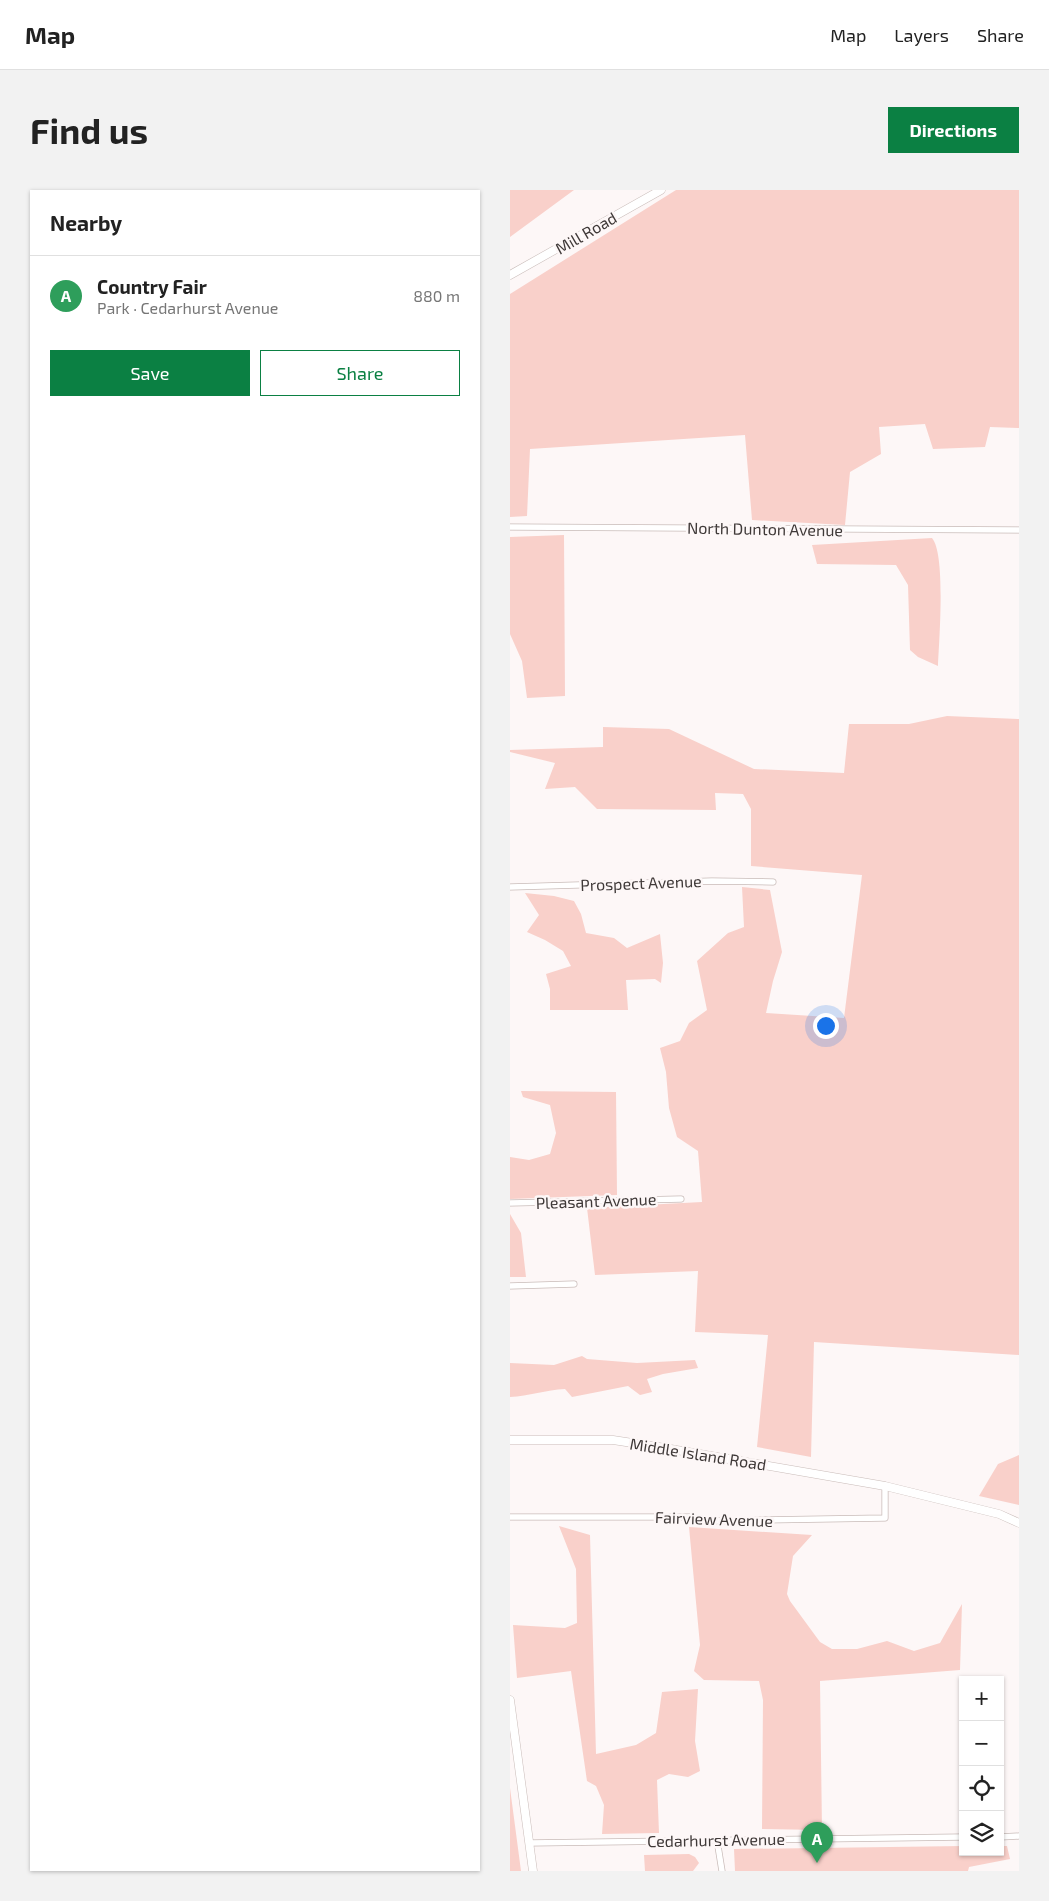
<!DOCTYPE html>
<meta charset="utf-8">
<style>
:root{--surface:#fff;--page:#f2f2f2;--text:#222;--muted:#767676;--line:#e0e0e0;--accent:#0b8043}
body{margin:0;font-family:"Exo 2",sans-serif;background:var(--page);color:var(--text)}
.controls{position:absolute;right:15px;bottom:15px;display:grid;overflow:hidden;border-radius:0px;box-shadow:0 1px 4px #0004}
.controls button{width:45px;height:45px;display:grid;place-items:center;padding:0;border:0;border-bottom:1px solid var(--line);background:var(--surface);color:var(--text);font:25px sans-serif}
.you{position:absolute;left:315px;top:835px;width:18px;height:18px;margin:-12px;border:4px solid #fff;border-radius:50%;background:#1a73e8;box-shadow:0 0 0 8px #1a73e833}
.badge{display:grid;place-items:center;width:32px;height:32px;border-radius:50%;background:var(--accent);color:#fff;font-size:16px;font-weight:700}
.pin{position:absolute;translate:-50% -41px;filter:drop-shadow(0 1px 2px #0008)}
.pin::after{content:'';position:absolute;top:26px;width:18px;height:15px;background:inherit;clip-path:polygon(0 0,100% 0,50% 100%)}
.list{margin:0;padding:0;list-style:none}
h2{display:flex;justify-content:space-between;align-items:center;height:65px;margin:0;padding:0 20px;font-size:21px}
h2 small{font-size:16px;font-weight:400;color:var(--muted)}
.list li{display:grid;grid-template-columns:32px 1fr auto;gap:15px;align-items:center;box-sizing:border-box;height:80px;padding:0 20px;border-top:1px solid var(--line)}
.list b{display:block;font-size:19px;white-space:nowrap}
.list p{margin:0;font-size:16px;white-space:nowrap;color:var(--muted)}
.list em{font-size:16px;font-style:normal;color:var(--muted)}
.actions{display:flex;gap:10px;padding:15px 20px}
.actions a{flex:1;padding:11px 0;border:1px solid var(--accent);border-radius:0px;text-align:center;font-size:18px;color:var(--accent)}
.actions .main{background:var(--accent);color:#fff}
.icon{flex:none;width:28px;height:28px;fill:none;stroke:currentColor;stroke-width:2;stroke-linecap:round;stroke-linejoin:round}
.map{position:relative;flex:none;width:509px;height:1681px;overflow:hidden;border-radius:0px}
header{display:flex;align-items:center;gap:30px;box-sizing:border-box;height:70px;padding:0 25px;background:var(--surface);border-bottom:1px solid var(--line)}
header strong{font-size:24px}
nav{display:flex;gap:28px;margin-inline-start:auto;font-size:18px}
.intro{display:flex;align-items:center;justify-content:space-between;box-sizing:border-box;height:120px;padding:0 30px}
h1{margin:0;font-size:35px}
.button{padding:12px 22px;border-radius:0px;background:var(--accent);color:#fff;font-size:18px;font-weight:700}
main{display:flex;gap:30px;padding:0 30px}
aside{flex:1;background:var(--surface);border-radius:0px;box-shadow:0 1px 4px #0004}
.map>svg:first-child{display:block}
.green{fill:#f9d0ca}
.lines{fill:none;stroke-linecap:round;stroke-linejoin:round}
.street-casing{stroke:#c9bcb9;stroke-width:7}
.secondary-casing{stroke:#c9bcb9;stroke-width:9}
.street{stroke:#fff;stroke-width:5.5}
.secondary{stroke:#fff;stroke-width:8}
.labels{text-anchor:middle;stroke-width:5;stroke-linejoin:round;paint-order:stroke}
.street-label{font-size:16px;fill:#3f3938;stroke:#fdf7f7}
</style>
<header>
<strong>Map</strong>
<nav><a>Map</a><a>Layers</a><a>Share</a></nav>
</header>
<div class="intro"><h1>Find us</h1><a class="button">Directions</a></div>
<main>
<aside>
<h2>Nearby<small></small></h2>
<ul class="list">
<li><span class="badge" style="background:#2e9e5b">A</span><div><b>Country Fair</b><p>Park · Cedarhurst Avenue</p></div><em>880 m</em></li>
</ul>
<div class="actions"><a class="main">Save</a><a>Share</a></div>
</aside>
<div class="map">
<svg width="509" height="1681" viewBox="0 0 509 1681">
<rect width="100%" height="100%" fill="#fdf7f7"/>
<path class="green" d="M0 0H64L0 47Z
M166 0H509V238L480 237 475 257 423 259 415 234 369 237 371 264 340 282 335 335 242 330 235 245 20 259 17 326 0 327V104Z
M54 345 55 506 17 508 12 471 0 444V347Z
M422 348C436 364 429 451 428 476L408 467 400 460 398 395 386 375 307 374 302 355Z
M437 526 509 529V1165L304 1152 301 1267 247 1257 258 1145 185 1142 188 1081 85 1085 77 1018 192 1012 188 961 167 947 159 918 156 882 150 858 170 851 179 833 197 820 187 771 218 743 234 737 232 697 260 700 272 762 263 791 256 823 334 828 352 685 241 676V619L233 604 205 603 206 620 87 619 65 597 35 599 45 573 0 562V560L93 557V537L159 539 244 579 334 583 339 534H399Z
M15 703 44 706 64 711 71 724 76 743 104 748 117 758 150 744 153 773 151 793 145 789 116 790 118 820H40V799L36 784 61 776 53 761 35 750 17 742 29 725Z
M11 901 106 902 107 1005 0 1009V967L19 970 40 964 46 943 40 915 13 907Z
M0 1024 11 1043 16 1087H0Z
M72 1166 77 1169 127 1173 185 1170 188 1178 153 1184 137 1189 142 1202 130 1205 118 1196 62 1207 55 1199C36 1200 19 1206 0 1207V1173L44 1175Z
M509 1265V1315L469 1306 488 1274Z
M49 1336 80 1345 86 1564 126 1555 146 1543 152 1502 188 1499 185 1551 190 1581 178 1587 159 1584 147 1590 149 1643 92 1644 94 1615 86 1596 77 1591 61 1481 7 1488 3 1435 55 1438 67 1433 66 1379Z
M179 1337 302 1345 283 1366 277 1404 280 1411 310 1452 322 1459H347L377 1451 404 1461 430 1453 452 1414 450 1480 310 1491 312 1640 252 1639 253 1510 249 1491 194 1490 184 1481 190 1455Z
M0 1598 11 1681H0Z
M453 1656V1662H490V1656H497L500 1669 459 1677 458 1681H225L224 1659Z
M179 1664 185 1667 189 1673 183 1681H135L134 1665Z"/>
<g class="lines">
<g class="street-casing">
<path id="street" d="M0 337 509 340
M0 697 202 691 263 692
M0 1013 171 1009
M0 1096 64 1094
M0 1327H179L198 1331 375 1328V1296
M490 1647 509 1646
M207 1650 212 1681
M19 1653 453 1647"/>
</g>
<g class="secondary-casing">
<path id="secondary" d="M0 85 151 0
M0 1250H103L155 1258 375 1296 489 1324 509 1333
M0 1510 23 1681"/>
</g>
<use href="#street" class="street"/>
<use href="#secondary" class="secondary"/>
</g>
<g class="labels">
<g class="street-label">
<text transform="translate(76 43) rotate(-30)" y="6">Mill Road</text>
<text transform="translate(255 339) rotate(1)" y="6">North Dunton Avenue</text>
<text transform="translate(131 693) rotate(-2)" y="6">Prospect Avenue</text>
<text transform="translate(86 1011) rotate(-2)" y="6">Pleasant Avenue</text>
<text transform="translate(188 1264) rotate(9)" y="6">Middle Island Road</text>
<text transform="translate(204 1329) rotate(2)" y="6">Fairview Avenue</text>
<text transform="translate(206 1650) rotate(-1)" y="6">Cedarhurst Avenue</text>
</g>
</g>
</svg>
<div class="controls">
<button>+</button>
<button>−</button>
<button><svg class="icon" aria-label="locate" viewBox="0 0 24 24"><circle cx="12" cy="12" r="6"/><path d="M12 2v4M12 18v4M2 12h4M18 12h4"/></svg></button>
<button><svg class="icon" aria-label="layers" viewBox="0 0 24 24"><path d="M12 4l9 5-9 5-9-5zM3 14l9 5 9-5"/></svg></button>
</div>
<div class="you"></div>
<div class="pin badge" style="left:307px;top:1673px;background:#2e9e5b">A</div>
</div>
</main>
